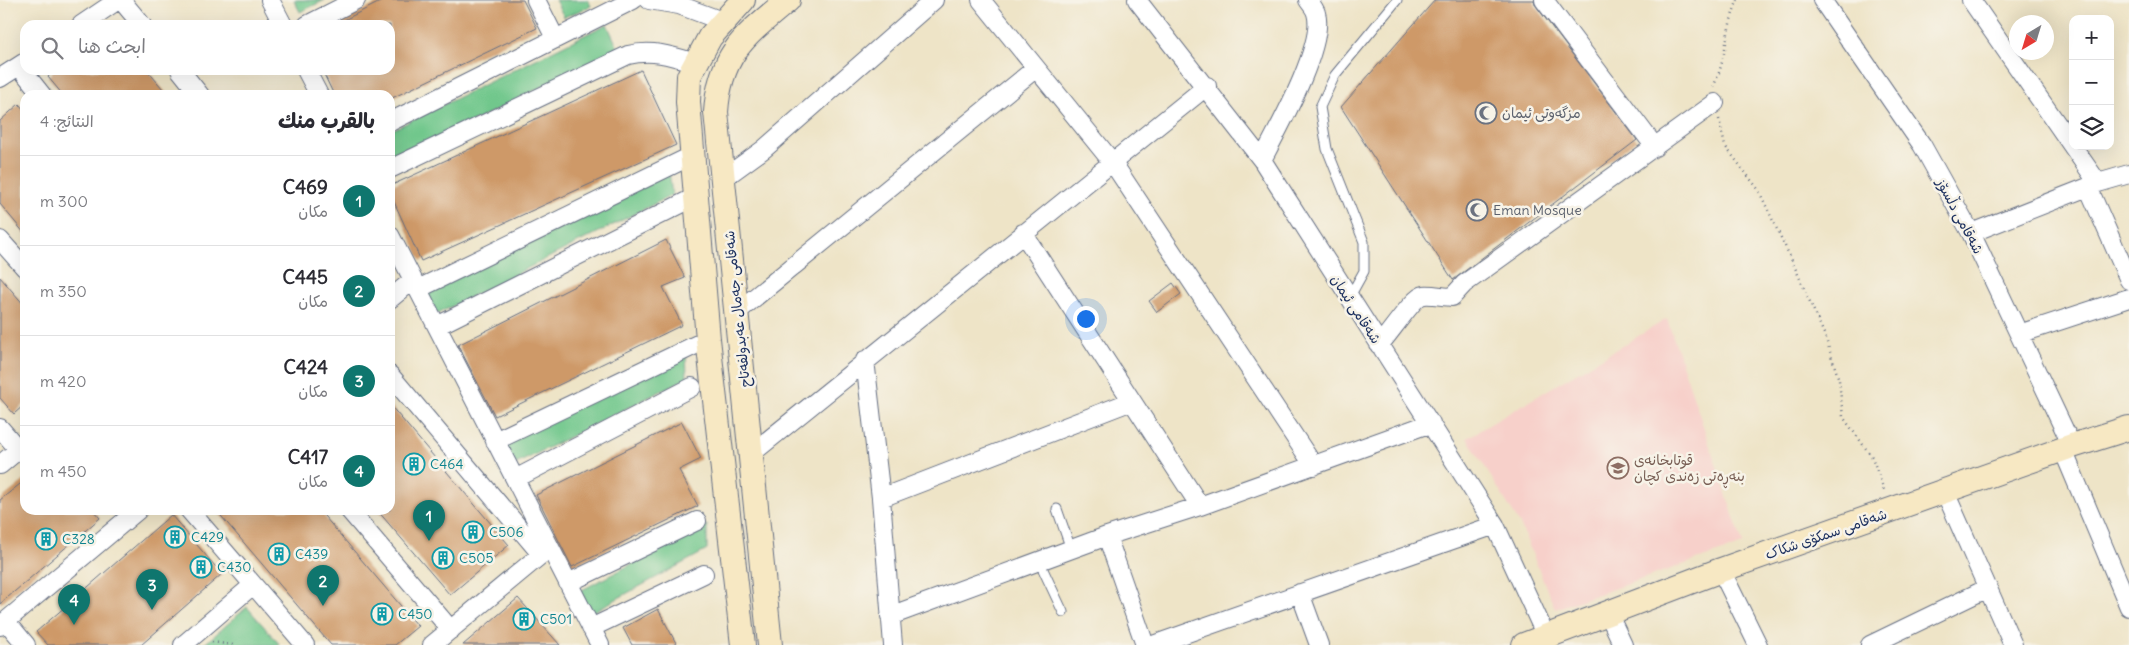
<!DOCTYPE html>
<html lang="ar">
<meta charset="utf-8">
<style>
:root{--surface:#fff;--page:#f7f7f7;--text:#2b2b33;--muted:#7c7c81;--line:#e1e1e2;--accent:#0f766e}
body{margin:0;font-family:Delius,"Playpen Sans Arabic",sans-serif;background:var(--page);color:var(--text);direction:rtl}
.controls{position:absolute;right:15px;top:15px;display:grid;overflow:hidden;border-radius:10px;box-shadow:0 5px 20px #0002}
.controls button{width:45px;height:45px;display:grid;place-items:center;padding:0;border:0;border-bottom:1px solid var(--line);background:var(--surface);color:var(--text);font:25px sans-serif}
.compass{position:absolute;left:2009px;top:15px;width:45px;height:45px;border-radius:50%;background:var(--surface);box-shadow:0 5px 20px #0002;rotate:218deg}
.you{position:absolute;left:1085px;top:318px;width:18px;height:18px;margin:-12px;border:4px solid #fff;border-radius:50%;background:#1a73e8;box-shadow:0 0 0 8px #1a73e833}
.badge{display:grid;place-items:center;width:32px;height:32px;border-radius:50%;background:var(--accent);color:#fff;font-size:16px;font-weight:700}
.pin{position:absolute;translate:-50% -41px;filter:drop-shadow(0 1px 2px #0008)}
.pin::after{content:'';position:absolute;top:26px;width:18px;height:15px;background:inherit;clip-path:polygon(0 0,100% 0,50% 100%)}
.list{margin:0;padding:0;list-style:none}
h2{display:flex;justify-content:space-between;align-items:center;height:65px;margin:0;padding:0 20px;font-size:21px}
h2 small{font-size:16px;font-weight:400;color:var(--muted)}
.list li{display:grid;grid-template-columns:32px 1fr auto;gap:15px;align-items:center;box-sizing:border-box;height:90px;padding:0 20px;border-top:1px solid var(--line)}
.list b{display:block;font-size:19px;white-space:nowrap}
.list p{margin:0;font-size:16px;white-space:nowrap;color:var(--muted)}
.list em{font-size:16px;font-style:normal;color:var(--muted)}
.icon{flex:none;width:28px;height:28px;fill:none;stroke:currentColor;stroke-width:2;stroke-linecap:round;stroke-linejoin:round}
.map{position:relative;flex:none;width:2129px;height:645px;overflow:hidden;direction:ltr}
.search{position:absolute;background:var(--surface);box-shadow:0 5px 20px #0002;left:20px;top:20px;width:375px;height:55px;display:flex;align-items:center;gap:12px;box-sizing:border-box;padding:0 18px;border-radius:15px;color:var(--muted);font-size:19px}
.panel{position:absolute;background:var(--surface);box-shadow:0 5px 20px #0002;left:20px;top:90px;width:375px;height:425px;border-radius:15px;direction:rtl}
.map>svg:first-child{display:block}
.built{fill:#f7d0ca}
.green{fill:#71c78c;stroke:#467b75}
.building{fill:#ce9968}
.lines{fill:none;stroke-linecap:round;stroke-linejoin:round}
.lane-casing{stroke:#656e83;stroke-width:11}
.street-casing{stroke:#656e83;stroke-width:20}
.secondary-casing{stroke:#656e83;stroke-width:26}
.path{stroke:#656e83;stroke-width:2.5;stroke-dasharray:1 4;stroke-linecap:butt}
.lane{stroke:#fff;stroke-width:9}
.street{stroke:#fff;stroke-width:18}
.secondary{stroke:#f7e8c3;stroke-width:24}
.labels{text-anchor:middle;stroke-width:5;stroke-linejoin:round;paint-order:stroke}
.worship-label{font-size:14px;fill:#5b616d;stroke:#f7f3e8;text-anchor:start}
.street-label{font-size:14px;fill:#1b2f5e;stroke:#f7f3e8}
.education-label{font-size:14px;fill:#785e54;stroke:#f7f3e8;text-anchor:start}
.culture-label{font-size:14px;fill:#0d838f;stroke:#f7f3e8;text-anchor:start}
</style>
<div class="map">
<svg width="2129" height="645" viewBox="0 0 2129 645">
<rect width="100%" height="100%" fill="#f7f3e8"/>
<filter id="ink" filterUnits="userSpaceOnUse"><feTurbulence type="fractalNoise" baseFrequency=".02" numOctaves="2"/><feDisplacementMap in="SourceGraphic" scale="10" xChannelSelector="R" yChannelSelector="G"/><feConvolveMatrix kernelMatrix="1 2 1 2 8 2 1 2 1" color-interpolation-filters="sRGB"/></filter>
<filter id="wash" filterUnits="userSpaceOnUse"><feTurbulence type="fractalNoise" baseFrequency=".0096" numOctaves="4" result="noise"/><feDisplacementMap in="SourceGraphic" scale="20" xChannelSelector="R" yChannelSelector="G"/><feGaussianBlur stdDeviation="1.12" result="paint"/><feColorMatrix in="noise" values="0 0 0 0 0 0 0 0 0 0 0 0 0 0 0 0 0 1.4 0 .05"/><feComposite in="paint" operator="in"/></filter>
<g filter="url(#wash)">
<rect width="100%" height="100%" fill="#eee4c7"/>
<path class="built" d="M1667 319 1743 544 1555 609 1520 524 1467 438Z"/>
<path class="green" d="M294 0H325L300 12Z
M555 0H588L591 6 564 17Z
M607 24 618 48 390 164V131Z
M669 171 672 195 435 315 424 293Z
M686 349 687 378 510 467 499 445Z
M707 525V550L587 615 576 593Z
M247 607 280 645H203L207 642Z"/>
<g id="blocks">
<path class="building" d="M384 0H523L537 28 390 99V95H334L322 70H390V25H334Z
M1435 0H1534L1536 6 1637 140 1453 280 1341 107Z
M54 70H147L168 95H63L48 77Z
M641 70 676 145 421 261 390 193V186Z
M19 104 25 111V234L0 204V121Z
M666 240 685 278 663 287 682 325 495 416 458 345Z
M0 277 25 306V404L14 414 0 398Z
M1173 283 1181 294 1157 312 1149 301Z
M390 405 509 545 450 595 377 510H390Z
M682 422 701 459 679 470 698 506 572 567 536 495Z
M25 480V510H93L100 518 0 604V500Z
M216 510H319L418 626 395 645H331Z
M171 515 222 574 141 645H48L36 632Z
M518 598 560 645H463L504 610Z
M658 609 677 645H632L623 628Z"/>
</g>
</g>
<g filter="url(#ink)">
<use href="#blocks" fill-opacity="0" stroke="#656e83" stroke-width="1"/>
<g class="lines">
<g class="lane-casing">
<path id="lane" d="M1349 298 1364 271V242L1327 149 1320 107 1335 75 1397 0
M1057 509 1071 549
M1039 561 1063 612"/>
</g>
<g class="street-casing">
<path id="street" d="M121 0 142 25
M270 0 283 25
M536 0 555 38
M649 0 679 5 722 21
M981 0 1113 163 1314 466
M1137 0 1262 160 1495 525 1546 636
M1544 0 1655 147
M1822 0 1922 145 1971 233 2072 446
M1971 0 2098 183
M81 25 118 0
M307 25 356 0
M19 66 42 95
M180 70 200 95
M306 70 319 95
M0 78 25 62
M390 122 633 0
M1262 160C1277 131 1326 44 1316 13 1315 9 1311 4 1308 0
M390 169 628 55C653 49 673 56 696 63
M724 178 764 149 934 0
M2088 187 2129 280
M1023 233 1200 506
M1971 233 2098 183 2129 174
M390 235 600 645
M0 240 25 268
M418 289 691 156
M390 299 413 280
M737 312 1036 68
M437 326 695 197
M2019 334 2129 298
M1379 345C1389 335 1414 296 1424 295 1432 294 1444 297 1452 297L1464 284 1715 103
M865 360 881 498 893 645
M390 375 541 554
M0 428 18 449
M495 441 708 339
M2063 450 2129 607
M751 454 1207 86
M0 465 25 444
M515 479 692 387
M1945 492 2013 645
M881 498 1132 401
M189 510 305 645
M349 510 451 630
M1107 536 1145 645
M1721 570 1758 645
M568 583 697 521
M1300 593 1319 645
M1608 613 1623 645
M890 616 1107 536 1200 506 1431 423
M6 621 26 645
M0 626 138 510
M591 628 704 574
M183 645 253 585
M432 645 549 548
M1153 645 1495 525
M1870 645 1988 588"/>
</g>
<g class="secondary-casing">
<path id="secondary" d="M743 645 708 339 688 102 689 76 710 37 743 0
M770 645 716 112C720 53 745 36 788 0
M1524 645 1721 570 2072 446 2129 428"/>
</g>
<path class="path" d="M1713 87C1727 60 1725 28 1738 0
M1719 119 1725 146 1758 189 1793 263 1825 336 1839 380 1843 417 1872 457 1885 493
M212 642 233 645"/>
<use href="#lane" class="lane"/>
<use href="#street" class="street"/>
<use href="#secondary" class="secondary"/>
</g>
</g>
<defs>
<g id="mosque-ring" transform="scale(1.125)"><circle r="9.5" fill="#f7f3e8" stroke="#6b7280" stroke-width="1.5"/><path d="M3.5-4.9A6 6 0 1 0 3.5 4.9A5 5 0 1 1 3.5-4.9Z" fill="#6b7280"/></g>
<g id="building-ring" transform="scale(1.125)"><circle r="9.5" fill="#f7f3e8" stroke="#0f9aa8" stroke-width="1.5"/><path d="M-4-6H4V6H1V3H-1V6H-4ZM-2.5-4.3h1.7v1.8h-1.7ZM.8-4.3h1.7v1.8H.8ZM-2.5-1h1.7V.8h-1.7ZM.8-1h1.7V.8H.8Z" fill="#0f9aa8"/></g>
<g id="school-ring" transform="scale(1.125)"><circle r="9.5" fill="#f7f3e8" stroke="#8d6e63" stroke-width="1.5"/><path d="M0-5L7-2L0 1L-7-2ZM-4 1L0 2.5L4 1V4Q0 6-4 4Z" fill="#8d6e63"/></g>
</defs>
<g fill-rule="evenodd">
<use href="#mosque-ring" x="1486" y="113"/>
<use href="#mosque-ring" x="1477" y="210"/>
<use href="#building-ring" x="414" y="464"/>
<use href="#school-ring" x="1618" y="468"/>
<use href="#building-ring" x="473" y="532"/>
<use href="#building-ring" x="175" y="537"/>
<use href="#building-ring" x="46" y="539"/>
<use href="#building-ring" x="279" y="554"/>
<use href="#building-ring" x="443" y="558"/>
<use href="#building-ring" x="201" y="567"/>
<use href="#building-ring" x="382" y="614"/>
<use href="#building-ring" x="524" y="619"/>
</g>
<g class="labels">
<g class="worship-label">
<text x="1502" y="118">مزگەوتی ئیمان</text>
<text x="1493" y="215">Eman Mosque</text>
</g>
<g class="street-label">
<text transform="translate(1960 216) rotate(62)" y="5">شەقامی دڵسۆز</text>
<text transform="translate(737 309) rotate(-96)" y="5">شەقامی جەمال عەبدولفەتاح</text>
<text transform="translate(1356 309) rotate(57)" y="5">شەقامی ئیمان</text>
<text transform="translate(1826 534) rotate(-19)" y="5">شەقامی سمکۆی شکاک</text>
</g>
<g class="education-label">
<text x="1634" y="465">قوتابخانەی<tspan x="1634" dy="16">بنەڕەتی زەندی کچان</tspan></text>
</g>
<g class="culture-label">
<text x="430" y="469">C464</text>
<text x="489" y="537">C506</text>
<text x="191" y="542">C429</text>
<text x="62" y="544">C328</text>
<text x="295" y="559">C439</text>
<text x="459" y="563">C505</text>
<text x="217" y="572">C430</text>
<text x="398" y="619">C450</text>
<text x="540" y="624">C501</text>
</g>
</g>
</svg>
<div class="controls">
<button>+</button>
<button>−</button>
<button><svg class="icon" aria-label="layers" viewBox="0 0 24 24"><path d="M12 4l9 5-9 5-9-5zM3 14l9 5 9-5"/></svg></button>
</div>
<svg class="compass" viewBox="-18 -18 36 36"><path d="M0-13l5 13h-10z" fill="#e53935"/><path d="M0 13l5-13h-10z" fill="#7c7c81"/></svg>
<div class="you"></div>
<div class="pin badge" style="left:429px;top:541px">1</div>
<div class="pin badge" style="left:323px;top:606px">2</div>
<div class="pin badge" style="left:152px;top:610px">3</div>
<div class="pin badge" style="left:74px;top:625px">4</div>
<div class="search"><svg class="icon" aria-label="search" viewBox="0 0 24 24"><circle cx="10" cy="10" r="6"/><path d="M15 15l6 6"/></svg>ابحث هنا</div>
<section class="panel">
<h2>بالقرب منك<small>النتائج: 4</small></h2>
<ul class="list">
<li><span class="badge">1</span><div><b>C469</b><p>مكان</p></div><em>300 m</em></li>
<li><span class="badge">2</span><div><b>C445</b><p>مكان</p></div><em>350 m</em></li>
<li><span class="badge">3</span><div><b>C424</b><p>مكان</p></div><em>420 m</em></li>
<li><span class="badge">4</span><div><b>C417</b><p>مكان</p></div><em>450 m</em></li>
</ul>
</section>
</div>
